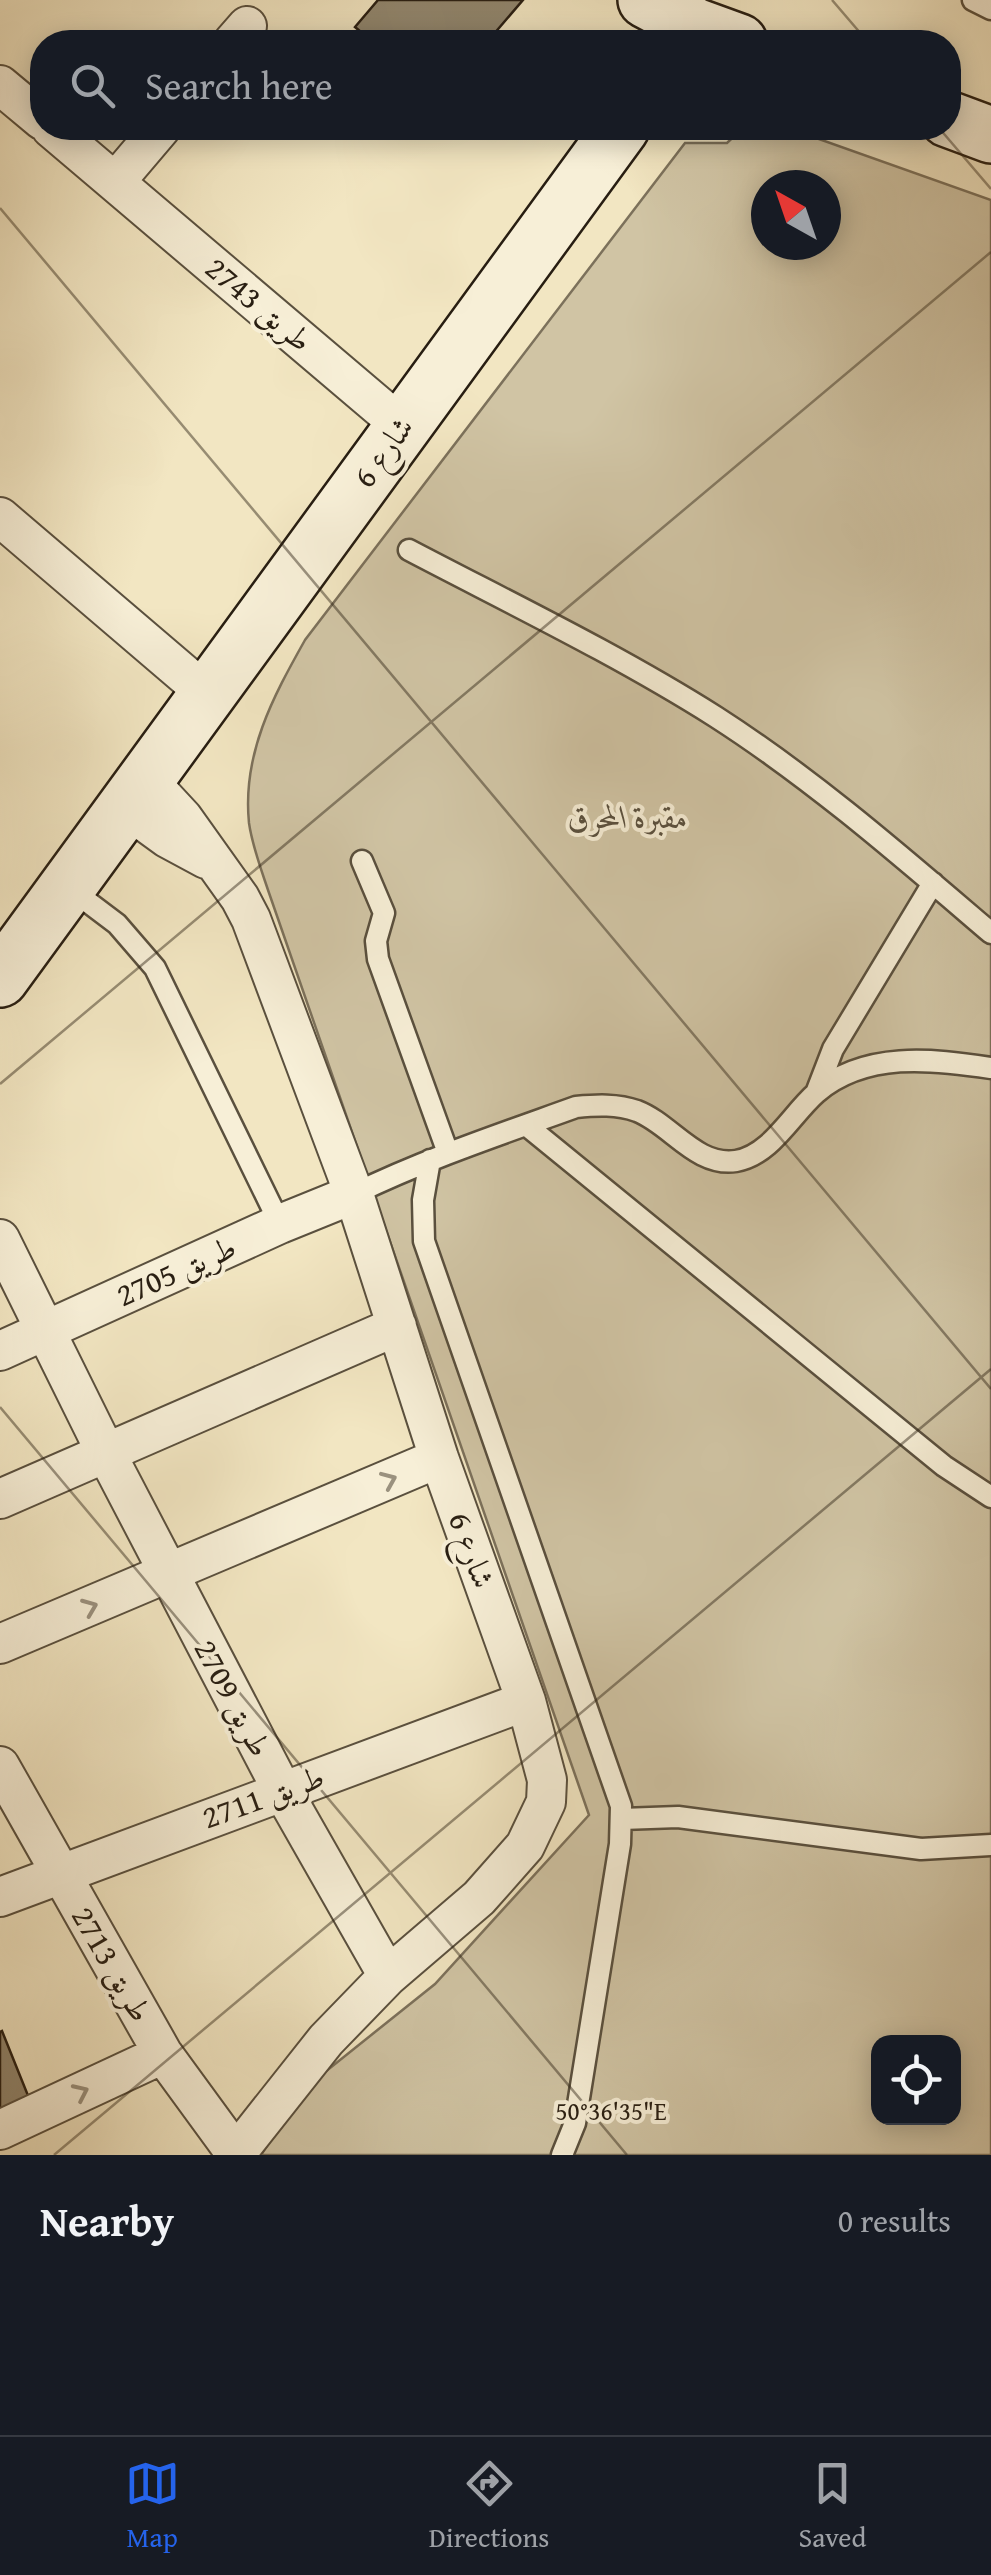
<!DOCTYPE html>
<meta charset="utf-8">
<style>
:root{--surface:#171b24;--page:#20242c;--text:#f1f3f6;--muted:#9ea1a6;--line:#363941;--accent:#2563eb}
body{margin:0;font-family:"Gentium Book Plus",Amiri,serif;background:var(--page);color:var(--text)}
.controls{position:absolute;right:30px;bottom:30px;display:grid;overflow:hidden;border-radius:20px;box-shadow:0 5px 25px #0003}
.controls button{width:90px;height:90px;display:grid;place-items:center;padding:0;border:0;border-bottom:2px solid var(--line);background:var(--surface);color:var(--text);font:50px sans-serif}
.compass{position:absolute;left:751px;top:170px;width:90px;height:90px;border-radius:50%;background:var(--surface);box-shadow:0 5px 25px #0003;rotate:320deg}
.list{margin:0;padding:0;list-style:none}
h2{display:flex;justify-content:space-between;align-items:center;height:130px;margin:0;padding:0 40px;font-size:42px}
h2 small{font-size:32px;font-weight:400;color:var(--muted)}
.icon{flex:none;width:55px;height:55px;fill:none;stroke:currentColor;stroke-width:2;stroke-linecap:round;stroke-linejoin:round}
.map{position:relative;flex:none;width:991px;height:2155px;overflow:hidden}
.search{position:absolute;background:var(--surface);box-shadow:0 5px 25px #0003;left:30px;right:30px;top:30px;height:110px;display:flex;align-items:center;gap:25px;box-sizing:border-box;padding:0 35px;border-radius:40px;color:var(--muted);font-size:38px}
.sheet{height:280px;background:var(--surface)}
nav{display:flex;justify-content:space-around;align-items:center;box-sizing:border-box;height:140px;border-top:2px solid var(--line);background:var(--surface);font-size:28px;color:var(--muted)}
nav a{display:grid;justify-items:center;gap:5px}
nav .on{color:var(--accent)}
.map>svg:first-child{display:block}
.green{fill:#d0c4a4;stroke:#7c715b;stroke-width:2.5;fill-rule:evenodd}
.building{fill:#91866e;stroke:#281e12;stroke-width:2.5}
.lines{fill:none;stroke-linecap:round;stroke-linejoin:round}
.lane-casing{stroke:#5a503e;stroke-width:25}
.street-casing{stroke:#5a503e;stroke-width:42}
.secondary-casing{stroke:#281e12;stroke-width:60}
.lane{stroke:#f7efd7;stroke-width:20}
.street{stroke:#f7efd7;stroke-width:38}
.secondary{stroke:#f7efd7;stroke-width:55}
.oneway{stroke:#9a917e}
.ticks{fill:none;stroke:#281e12;stroke-width:2.5;stroke-opacity:0.45}
.labels{text-anchor:middle;stroke-width:8;stroke-linejoin:round;paint-order:stroke}
.street-label{font-size:32px;fill:#281e12;stroke:#f7efd7}
.park-label{font-size:32px;font-style:italic;fill:#5a503e;stroke:#f7efd7}
.ticks-label{font-size:25px;text-anchor:middle;fill:#281e12;stroke:#f7efd7;stroke-width:8;stroke-linejoin:round;paint-order:stroke}
</style>
<div class="map">
<svg width="991" height="2155" viewBox="0 0 991 2155">
<rect width="100%" height="100%" fill="#f2e6c2"/>
<filter id="stains"><feTurbulence type="fractalNoise" baseFrequency=".002" numOctaves="4"/><feColorMatrix values="0 0 0 0 .2 0 0 0 0 .09 0 0 0 0 .02 0 0 0 .5 -.17"/></filter>
<radialGradient id="worn" r=".72"><stop offset=".6" stop-color="#630" stop-opacity="0"/><stop offset="1" stop-color="#630" stop-opacity=".3"/></radialGradient>
<path class="green" d="M743 128H788L991 200V2155H261L305 2088 435 1984 589 1815 268 890C261 869 252 845 249 823 242 754 273 697 305 640L685 143H727ZM766 185H826V245H766ZM878 2042H954V2118H878Z"/>
<path class="building" d="M378 0H523L487 42H373L355 27Z
M2 2031 31 2103 0 2116V2032Z"/>
<g class="lines">
<g class="lane-casing">
<path id="lane" d="M973 0 991 9
M409 550C512 604 618 655 716 717 814 780 902 857 991 933
M362 861 384 913 376 941 378 959 448 1153
M68 887 117 924 155 968 280 1224
M816 1093 833 1049 933 883
M526 1125 944 1466 991 1497
M430 1160 423 1200 424 1241 621 1806 620 1844 575 2123 562 2155
M354 1194C426 1159 501 1134 576 1107 597 1105 617 1104 637 1111 671 1124 696 1167 736 1161 771 1155 791 1115 816 1093 865 1051 932 1059 991 1068
M622 1819 678 1817 921 1849 991 1845"/>
</g>
<g class="street-casing">
<path id="street" d="M233 42 247 26
M0 85 42 120
M51 128 402 426
M116 181 161 128
M0 517 206 693
M145 777 183 818 240 898 251 919 354 1194 439 1458 526 1701 547 1780 546 1802 525 1846 479 1898 388 1976 326 2040 235 2155
M123 806 167 838 206 859
M0 1239 106 1453 282 1790 388 1976
M0 1351 280 1224 354 1194
M0 1499 397 1326
M0 1644 439 1458
M0 1766 163 2054 236 2154
M0 1897 526 1701
M0 2130 163 2054"/>
</g>
<g class="secondary-casing">
<path id="secondary" d="M646 0 695 26 739 42
M948 119 991 135
M0 979 621 128"/>
</g>
<use href="#lane" class="lane"/>
<use href="#street" class="street"/>
<use href="#secondary" class="secondary"/>
</g>
<defs><path id="oneway-chevron" d="M-2-3.5L2.5 0L-2 3.5" fill="none" stroke-width="1.6" stroke-linecap="round" stroke-linejoin="round" transform="scale(2.5)"/></defs>
<g class="oneway">
<use href="#oneway-chevron" transform="translate(389 1480) rotate(-23)"/>
<use href="#oneway-chevron" transform="translate(90 1607) rotate(-22)"/>
<use href="#oneway-chevron" transform="translate(81 2092) rotate(-25)"/>
</g>
<path class="ticks" d="M832 0 868 42M939 128 991 189M0 208 991 1389M0 1084 991 252M0 1407 627 2155M54 2155 991 1369"/>
<g class="labels">
<g class="street-label">
<text transform="translate(259 304) rotate(40)" y="11">طريق 2743</text>
<text transform="translate(383 452) rotate(-54)" y="11">شارع 6</text>
<text transform="translate(176 1271) rotate(-24)" y="11">طريق 2705</text>
<text transform="translate(472 1550) rotate(70)" y="11">شارع 6</text>
<text transform="translate(233 1698) rotate(62)" y="11">طريق 2709</text>
<text transform="translate(263 1797) rotate(-20)" y="11">طريق 2711</text>
<text transform="translate(112 1964) rotate(60)" y="11">طريق 2713</text>
</g>
<g class="park-label">
<text x="628" y="828">مقبرة المحرق</text>
</g>
</g>
<g class="ticks-label">
<text x="611" y="2120">50°36'35"E</text>
</g>
<rect width="100%" height="100%" filter="url(#stains)"/>
<rect width="100%" height="100%" fill="url(#worn)"/>
</svg>
<div class="controls">
<button><svg class="icon" aria-label="locate" viewBox="0 0 24 24"><circle cx="12" cy="12" r="6"/><path d="M12 2v4M12 18v4M2 12h4M18 12h4"/></svg></button>
</div>
<svg class="compass" viewBox="-18 -18 36 36"><path d="M0-13l5 13h-10z" fill="#e53935"/><path d="M0 13l5-13h-10z" fill="#9ea1a6"/></svg>
<div class="search"><svg class="icon" aria-label="search" viewBox="0 0 24 24"><circle cx="10" cy="10" r="6"/><path d="M15 15l6 6"/></svg>Search here</div>
</div>
<section class="sheet">
<h2>Nearby<small>0 results</small></h2>
<ul class="list">
</ul>
</section>
<nav>
<a class="on"><svg class="icon" aria-label="map" viewBox="0 0 24 24"><path d="M3 6l6-2 6 2 6-2v14l-6 2-6-2-6 2zM9 4v14M15 6v14"/></svg>Map</a>
<a><svg class="icon" aria-label="directions" viewBox="0 0 24 24"><path d="M12 3l9 9-9 9-9-9zM9 14v-3h6M13 9l2 2-2 2"/></svg>Directions</a>
<a><svg class="icon" aria-label="saved" viewBox="0 0 24 24"><path d="M7 4h10v16l-5-4-5 4z"/></svg>Saved</a>
</nav>
